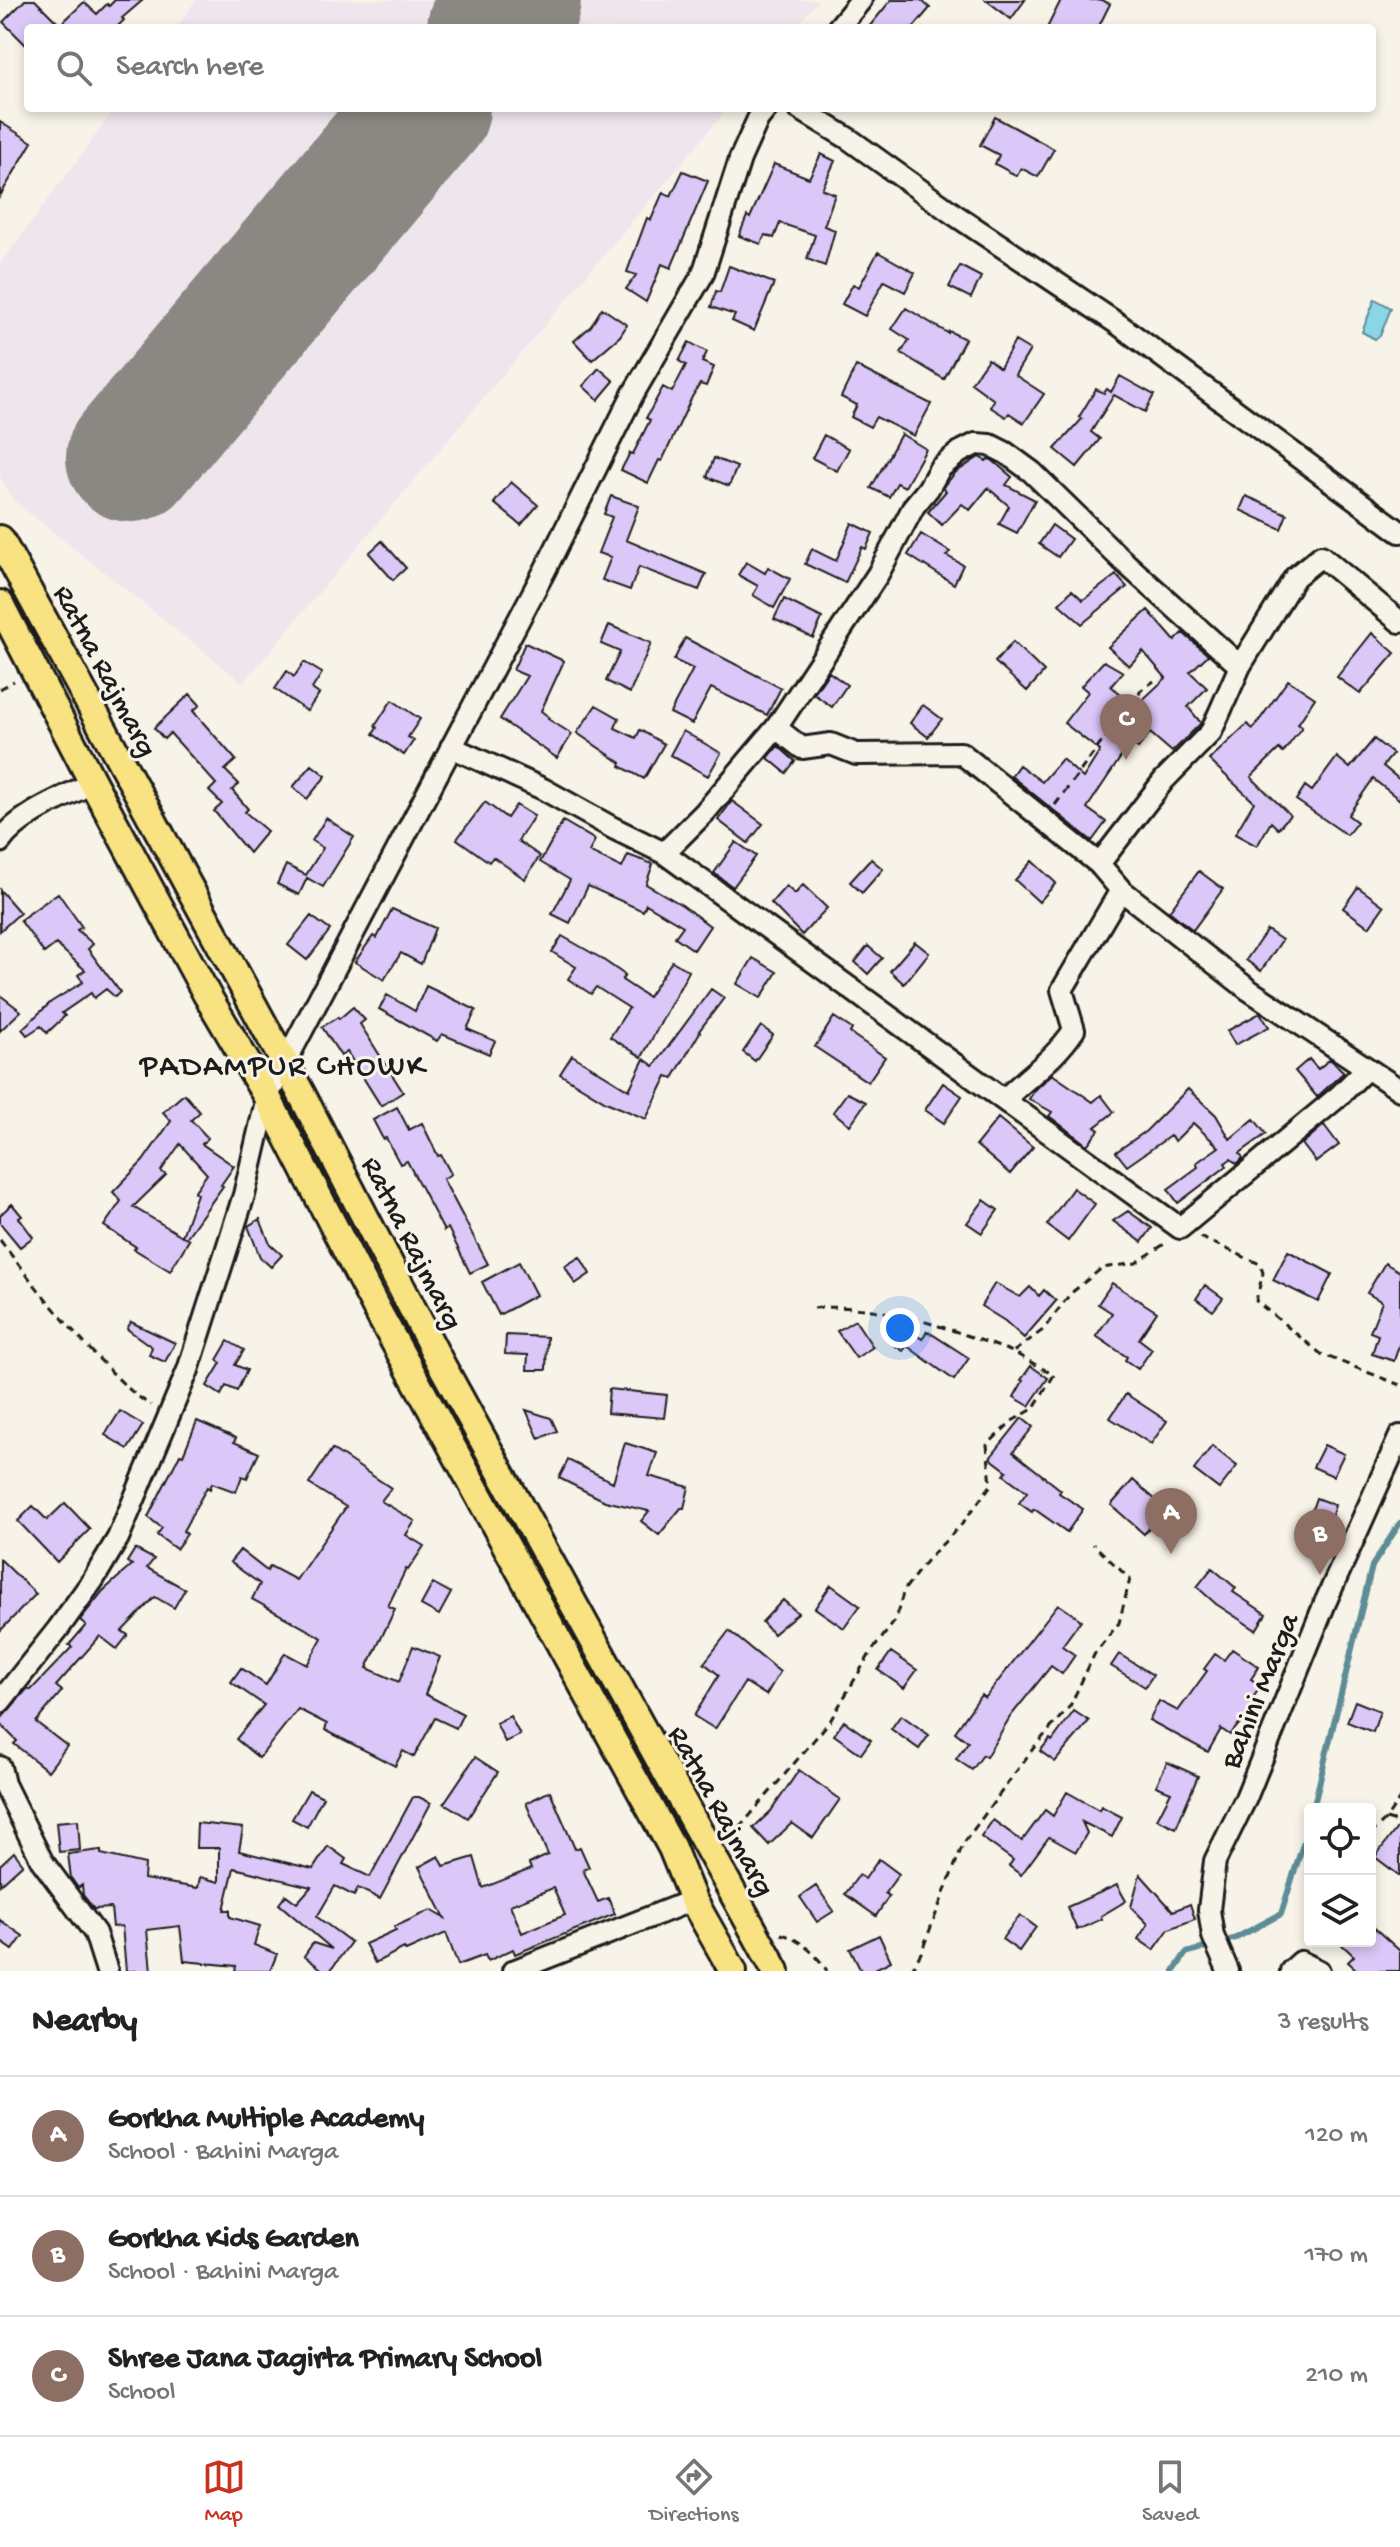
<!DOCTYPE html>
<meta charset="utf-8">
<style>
:root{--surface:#fff;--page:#f6f6f6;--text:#222;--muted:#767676;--line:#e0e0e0;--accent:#c8321e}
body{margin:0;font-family:"Gochi Hand",sans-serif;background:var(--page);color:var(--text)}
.controls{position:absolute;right:24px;bottom:24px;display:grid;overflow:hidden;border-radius:8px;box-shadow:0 4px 12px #0003}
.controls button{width:72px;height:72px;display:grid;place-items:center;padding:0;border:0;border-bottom:2px solid var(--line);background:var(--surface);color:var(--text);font:40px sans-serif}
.you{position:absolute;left:900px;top:1328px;width:28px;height:28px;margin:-20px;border:6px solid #fff;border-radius:50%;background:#1a73e8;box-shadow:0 0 0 12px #1a73e833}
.badge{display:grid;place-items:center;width:52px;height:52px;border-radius:50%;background:var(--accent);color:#fff;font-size:26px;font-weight:700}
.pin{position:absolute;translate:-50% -66px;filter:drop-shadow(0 2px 4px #0008)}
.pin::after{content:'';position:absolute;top:42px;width:28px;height:24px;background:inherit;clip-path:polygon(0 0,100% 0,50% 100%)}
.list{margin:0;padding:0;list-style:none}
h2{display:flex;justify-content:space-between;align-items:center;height:104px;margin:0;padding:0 32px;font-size:34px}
h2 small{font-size:26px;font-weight:400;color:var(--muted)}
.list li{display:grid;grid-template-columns:52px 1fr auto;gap:24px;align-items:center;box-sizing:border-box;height:120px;padding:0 32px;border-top:2px solid var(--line)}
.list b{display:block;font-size:30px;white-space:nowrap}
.list p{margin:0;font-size:26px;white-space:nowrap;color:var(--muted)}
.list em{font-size:26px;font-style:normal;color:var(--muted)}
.icon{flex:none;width:44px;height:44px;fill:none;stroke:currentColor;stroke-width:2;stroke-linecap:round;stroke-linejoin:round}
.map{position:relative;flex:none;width:1400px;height:1971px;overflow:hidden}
.search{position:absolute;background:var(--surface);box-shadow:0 4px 12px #0003;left:24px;right:24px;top:24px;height:88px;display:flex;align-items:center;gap:20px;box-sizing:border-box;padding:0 28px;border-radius:8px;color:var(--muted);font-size:30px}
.sheet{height:464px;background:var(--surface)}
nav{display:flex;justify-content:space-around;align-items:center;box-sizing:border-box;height:112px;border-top:2px solid var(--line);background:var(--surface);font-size:22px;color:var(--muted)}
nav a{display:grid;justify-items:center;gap:4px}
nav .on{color:var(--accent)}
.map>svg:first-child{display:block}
.built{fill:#efe6ed}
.water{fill:#89d6e8;stroke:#5d8c96;stroke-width:2}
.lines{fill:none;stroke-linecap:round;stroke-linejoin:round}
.stream{stroke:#5d8c96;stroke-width:6}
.runway{stroke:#8a8882;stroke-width:130}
.building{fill:#dbc7f8;stroke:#1c1c1c;stroke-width:2;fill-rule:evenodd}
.minor-casing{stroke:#1c1c1c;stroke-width:26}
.major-casing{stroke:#1c1c1c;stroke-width:32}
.path{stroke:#1c1c1c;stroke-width:3;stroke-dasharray:8 6;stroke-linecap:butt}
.minor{stroke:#f7f3e8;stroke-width:20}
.major{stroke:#f8e281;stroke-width:26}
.labels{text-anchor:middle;stroke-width:6;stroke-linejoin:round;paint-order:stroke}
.street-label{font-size:30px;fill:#1c1c1c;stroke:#f7f3e8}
.neighbourhood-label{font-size:32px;letter-spacing:2px;fill:#1c1c1c;stroke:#f7f3e8}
</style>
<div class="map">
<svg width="1400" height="1971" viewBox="0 0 1400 1971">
<rect width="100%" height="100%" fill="#f7f3e8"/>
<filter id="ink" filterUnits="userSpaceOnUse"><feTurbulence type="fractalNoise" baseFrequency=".0125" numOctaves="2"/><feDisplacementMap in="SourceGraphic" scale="16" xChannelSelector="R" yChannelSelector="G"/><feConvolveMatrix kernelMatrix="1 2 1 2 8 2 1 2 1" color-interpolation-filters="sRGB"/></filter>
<g filter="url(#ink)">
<path class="built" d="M196 0H819L795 28H176Z
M116 108H728L243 683 13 500 0 477V264Z"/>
<path class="water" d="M1375 299 1391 308 1380 336 1375 339 1362 332Z"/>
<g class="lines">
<path class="stream" d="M1313 1809 1372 1566 1400 1523
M1174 1971 1186 1953 1236 1938 1281 1914 1310 1822"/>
<path class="runway" d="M492 28 516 0
M131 457 425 108"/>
</g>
<path class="building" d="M25 0H35L60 25 84 2 97 14 107 4 109 6 115 0H143L122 18 124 20 116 28H28V47L3 22Z
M891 0H921L930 8 913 28H868Z
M986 0H1025L1011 19Z
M1061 0H1102L1110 4 1098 28H1047Z
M995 117 1054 149 1038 177 1021 168 1017 176 995 164 999 155 980 145Z
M0 122 32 142 0 196Z
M821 154 835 161 822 189 835 194 824 226 835 230 825 266 807 259 815 235 780 223 774 238 765 235 761 244 739 236 747 216 750 218 774 164 809 178Z
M683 171 708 181 671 268 662 264 646 302 626 289 636 275 627 272 647 218 651 220 663 192 671 196Z
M878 252 915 273 905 292 884 281 865 316 842 304 853 284 859 287Z
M729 266 774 283 754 331 732 321 735 315 711 307 716 291 720 292Z
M960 266 981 277 971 298 949 287Z
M602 308 627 325 620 336 592 360 574 341 591 326Z
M906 308 948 333 949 331 965 339 944 379 901 353 909 340 892 329Z
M1015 341 1030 350 1015 375 1044 394 1024 423 1009 413 1006 417 990 407 994 400 971 383 988 359 1000 368Z
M689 342 707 352 702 362 714 367 706 386 700 384 692 397 662 461 659 460 648 483 621 470 630 453 633 454 650 420 646 418 663 387 672 392 686 365 679 361Z
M856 366 931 404 914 436 876 417 870 427 851 417 857 405 841 397Z
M599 368 614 381 598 400 583 386Z
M1120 376 1154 395 1145 412 1114 395 1091 432 1100 439 1077 467 1055 449 1082 419 1079 417 1096 389 1104 393 1107 389 1111 392Z
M901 434 926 449 905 487 897 483 889 497 871 488Z
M824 435 849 449 837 471 812 458Z
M979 457 986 461 988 459 992 460 1012 477 1006 485 1035 500 1017 533 999 524 1009 506 988 488 970 510 962 504 942 525 928 512 946 491 943 488 955 473Z
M714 458 737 467 729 486 707 477Z
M511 482 538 505 521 525 494 503Z
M611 496 639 506 626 540 706 574 699 590 639 567 630 590 602 580 611 557 598 553 612 517 604 514Z
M1246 496 1287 514 1281 529 1240 510Z
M852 523 873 533 866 549 862 547 845 583 805 564 812 549 836 561Z
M1052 525 1071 539 1058 557 1039 544Z
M921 534 950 552 947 556 963 565 954 584 908 555Z
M382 541 406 568 393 580 369 553Z
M746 562 765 573 768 567 790 579 774 608 753 595 758 586 738 575Z
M1116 575 1127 587 1082 624 1059 604 1072 590 1083 600Z
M784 599 822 618 813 638 774 619Z
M1148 610 1175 641 1183 633 1208 655 1190 672 1207 688 1188 707 1201 723 1172 752 1150 733 1138 748 1131 742 1087 808 1106 822 1092 841 1011 776 1019 765 1042 782 1062 759 1083 778 1100 751 1064 723 1088 692 1081 686 1104 661 1123 672 1111 686 1135 707 1166 678 1143 651 1129 666 1108 647Z
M609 625 651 643 630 693 606 681 620 652 601 644Z
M1372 633 1395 653 1360 694 1337 677Z
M685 638 781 688 767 715 711 688 692 724 670 713 693 669 674 660Z
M1013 642 1044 672 1027 691 995 662Z
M525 643 564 661 541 711 549 717 548 719 572 734 557 758 500 719 527 676 513 670Z
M304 662 322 673 312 689 319 694 307 711 275 689 287 671 294 677Z
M829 672 847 685 832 707 814 694Z
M1288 680 1315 698 1298 724 1302 727 1283 753 1279 749 1251 777 1290 815 1278 829 1271 822 1257 846 1235 834 1254 802 1209 760 1247 724 1253 729Z
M190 694 200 705 193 711 236 760 225 770 239 784 232 790 248 809 245 812 267 831 249 853 214 811 222 804 209 791 216 784 170 733 164 739 154 728Z
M392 700 420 719 408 737 414 740 404 755 373 734 377 728 375 726Z
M596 705 619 718 615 728 636 738 640 730 664 744 644 779 620 766 621 763 577 733Z
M923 705 942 719 928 737 910 723Z
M683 731 721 753 708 776 670 755Z
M1374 739 1393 754 1383 766 1400 780V800L1373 779 1348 815 1357 822 1347 835 1296 800 1305 786 1312 791 1337 757 1350 768Z
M778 746 795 761 786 773 768 758Z
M312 765 326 776 307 799 293 787Z
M732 801 763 824 748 843 718 820Z
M485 802 507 818 516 805 534 816 518 841 540 856 525 879 493 857 489 862 457 839Z
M326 818 354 837 323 887 307 878 299 895 277 884 286 865 306 875 323 848 312 841Z
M563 821 595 840 589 852 622 868 628 855 653 864 646 884 682 905 710 926 694 950 675 937 683 926 646 904 643 911 588 886 570 923 552 914 570 880 540 862Z
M736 842 756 856 733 887 714 873Z
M871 859 883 869 862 893 850 882Z
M1032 861 1056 883 1039 902 1015 880Z
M1199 871 1223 889 1193 930 1169 911Z
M803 885 827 908 802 935 771 903 786 886 795 894Z
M1358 887 1384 906 1369 927 1343 908Z
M0 890 20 913 0 931Z
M58 893 82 927 77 930 93 944 88 949 120 992 115 997 106 989 94 998 91 993 62 1013 65 1016 47 1033 41 1026 27 1035 22 1029 51 1002 83 982 78 975 85 970 56 944 44 953 20 920Z
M392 909 435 928 421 964 401 953 384 980 355 962 373 936 377 938Z
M311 916 330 930 307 960 288 945Z
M1267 930 1282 940 1261 971 1246 960Z
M562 936 599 957 625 975 622 980 648 997 672 961 689 971 642 1057 610 1037 629 1008 596 987 591 994 568 979 576 967 552 952Z
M915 942 929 953 904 984 890 971Z
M868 946 882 958 868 974 855 962Z
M753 958 777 972 761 998 737 984Z
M426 986 476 1010 467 1029 495 1041 489 1054 442 1034 437 1041 379 1009 387 995 415 1011Z
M711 989 724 998 699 1031 700 1032 673 1078 667 1076 646 1119 606 1102 560 1074 572 1055 629 1090 644 1059 654 1066Z
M0 995 21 1011 0 1031Z
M353 1007 365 1020 360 1024 403 1092 381 1106 347 1052 341 1056 322 1027 338 1017 339 1019Z
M1260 1013 1269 1027 1235 1045 1227 1031Z
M834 1017 852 1029 850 1033 885 1057 868 1082 815 1047Z
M761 1026 773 1035 755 1061 743 1052Z
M1309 1059 1318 1069 1330 1059 1344 1072 1317 1097 1295 1071Z
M1052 1074 1093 1102 1101 1095 1114 1112 1095 1127 1099 1130 1087 1145 1049 1116 1052 1112 1029 1099 1035 1090Z
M943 1083 962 1096 944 1123 925 1110Z
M1188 1089 1216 1115 1230 1139 1254 1119 1266 1134 1240 1153 1243 1158 1237 1164 1231 1159 1225 1163 1227 1166 1178 1203 1168 1189 1198 1167 1196 1163 1219 1147 1193 1123 1175 1141 1170 1136 1127 1166 1116 1152 1146 1131Z
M847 1093 866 1102 850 1125 833 1112Z
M184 1094 200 1112 191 1120 208 1138 202 1144 234 1166 221 1185 223 1186 186 1238 182 1236 197 1194 194 1192 207 1174 180 1144 161 1171 166 1175 133 1207 189 1240 170 1271 134 1249 136 1247 104 1226 121 1201 113 1192 143 1161 171 1121 163 1112Z
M397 1107 409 1130 422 1123 438 1156 441 1155 451 1174 443 1179 488 1264 470 1273 448 1228 444 1231 407 1161 400 1164 386 1138 383 1139 373 1120Z
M998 1118 1033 1147 1010 1174 976 1145Z
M1324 1125 1339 1145 1316 1162 1302 1144Z
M1073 1188 1095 1204 1068 1241 1047 1225Z
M984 1200 998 1210 982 1233 967 1223Z
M12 1204 22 1216 19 1218 33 1237 20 1247 0 1223V1215Z
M1128 1211 1152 1228 1142 1242 1113 1221Z
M260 1219 270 1244 282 1255 271 1267 260 1257 248 1226Z
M1288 1251 1332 1274 1318 1302 1273 1280Z
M580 1257 590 1274 575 1284 565 1266Z
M519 1262 536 1295 499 1315 482 1282Z
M1385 1263 1400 1272V1342L1394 1361 1372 1354 1378 1335 1370 1332 1382 1302 1367 1293Z
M995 1283 1020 1297 1030 1287 1039 1296 1044 1290 1056 1301 1024 1338 1005 1321 981 1306Z
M1112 1283 1157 1312 1139 1339 1152 1349 1138 1369 1125 1360 1127 1357 1096 1336 1112 1313 1098 1304Z
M1205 1285 1223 1298 1213 1311 1196 1299Z
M855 1320 873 1347 856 1358 837 1331Z
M131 1322 175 1343 165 1362 149 1355 152 1347 127 1329Z
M898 1322 922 1339 927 1331 969 1358 954 1380 907 1346 903 1351 886 1340Z
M506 1335 547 1337 546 1370H527L528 1355 505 1354Z
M228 1341 244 1350 235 1365 247 1370 237 1391 226 1386 221 1395 207 1386 221 1363 217 1360Z
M1031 1366 1048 1378 1029 1406 1014 1397 1023 1381 1021 1380Z
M609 1389 667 1395 664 1418 607 1413Z
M1126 1394 1167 1421 1151 1444 1110 1418Z
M526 1410 551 1418 557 1431 539 1439Z
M120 1411 143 1425 128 1449 105 1435Z
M1022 1418 1033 1427 1013 1452 1061 1490 1059 1493 1083 1509 1067 1532 1034 1509 1032 1512 1019 1503 1027 1492 1004 1475 1007 1471 990 1458Z
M197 1421 236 1438 234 1442 259 1453 247 1478 242 1476 236 1492 212 1483 210 1489 207 1487 183 1531 187 1534 176 1549 157 1535 162 1528 148 1517 180 1454 183 1455Z
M625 1443 657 1453 649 1476 689 1487 684 1508H681L659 1535 641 1521 649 1511 605 1501 559 1478 568 1460 613 1482Z
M1324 1445 1344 1454 1333 1476 1313 1467Z
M1212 1446 1237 1466 1219 1489 1194 1470Z
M332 1449 391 1488 381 1501 415 1521 406 1535 424 1546 408 1570 406 1569 388 1606 395 1609 367 1668 399 1682 413 1646 440 1657 425 1694 463 1714 456 1728 435 1718 414 1757 403 1751 395 1766 325 1730 327 1724 298 1709 259 1758 236 1739 264 1705 231 1682 241 1668 266 1685 285 1653 307 1665 322 1638 252 1599 260 1584 230 1562 240 1550 267 1571 270 1566 296 1580 346 1507 309 1484Z
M1133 1480 1166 1509 1144 1534 1111 1505Z
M1316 1498 1335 1505 1329 1524 1326 1523 1320 1541 1303 1536Z
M65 1503 90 1529 57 1562 18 1521 33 1506 47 1520Z
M135 1549 154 1559 147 1568 185 1589 174 1608 155 1597 122 1631 128 1635 117 1649 100 1636 56 1686 62 1691 36 1722 67 1746 48 1771 14 1744 17 1741 0 1724V1720L28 1688 31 1690 72 1647 69 1645 86 1625 80 1620 103 1591 132 1565 127 1562Z
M0 1559 36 1594 0 1631Z
M1212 1568 1236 1588 1233 1592 1266 1614 1256 1630 1216 1604 1197 1587Z
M433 1583 451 1593 439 1615 421 1605Z
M831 1585 860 1606 844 1628 815 1608Z
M783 1600 798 1613 773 1634 762 1622Z
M1058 1604 1081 1620 1062 1646 1075 1655 1062 1674 1051 1666 1010 1717 986 1757 983 1755 972 1770 956 1759 968 1742 955 1732 981 1695 985 1698Z
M729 1631 780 1672 766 1695 745 1682 715 1729 694 1716 719 1675 704 1663Z
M1232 1649 1259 1667 1251 1679 1261 1686 1250 1702 1255 1705 1230 1735 1221 1729 1208 1752 1149 1720 1159 1701 1178 1711 1207 1671 1204 1669 1215 1654 1224 1660Z
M891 1652 917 1670 904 1688 878 1670Z
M1119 1654 1153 1675 1145 1687 1111 1666Z
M1355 1701 1380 1711 1373 1732 1347 1722Z
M1074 1711 1089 1721 1055 1762 1040 1751 1050 1739 1052 1741Z
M901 1715 929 1735 919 1749 891 1729Z
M510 1716 520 1735 505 1742 496 1723Z
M844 1721 871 1740 861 1754 834 1735Z
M475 1757 498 1772 468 1818 444 1803Z
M1167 1762 1198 1776 1176 1828 1157 1819 1171 1792 1156 1786Z
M799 1770 840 1799 813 1838 792 1823 769 1845 753 1828 771 1811Z
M309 1790 323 1797 307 1827 292 1819Z
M550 1791 575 1849 580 1847 589 1867 583 1870 598 1902 608 1898 615 1914 515 1954 513 1949 488 1961 485 1955 458 1965 446 1933 406 1951 404 1948 375 1963 365 1944 396 1930 394 1927 431 1910 445 1918 419 1867 439 1856 444 1866 474 1857 483 1888 531 1869 529 1864 548 1855 526 1803ZM553 1888 565 1915 522 1933 510 1905Z
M1067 1792 1099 1810 1101 1806 1122 1817 1112 1837 1082 1822 1087 1833 1076 1852 1049 1837 1021 1875 1009 1866 1013 1860 981 1837 993 1820 1022 1841 1045 1810 1053 1816Z
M413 1797H419L431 1803 380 1899 358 1888 354 1896 335 1886 317 1917 351 1942 330 1971H324L304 1956 313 1943 332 1949 279 1904 286 1895 297 1903 311 1887 234 1868 224 1910H230V1917L260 1926 254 1945 277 1954 270 1971H235L236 1966 184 1961 180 1926 147 1930 151 1971H126L122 1926 113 1927 111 1908 94 1909 83 1895 82 1885 78 1888 71 1878 68 1854 101 1850V1854L145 1864 144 1879 198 1888 200 1877 219 1882V1848H196L197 1823 243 1828 239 1851 313 1869 328 1846 346 1859 343 1864 370 1877Z
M78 1820 80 1850 59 1852 56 1822Z
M1400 1824V1876L1375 1857Z
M14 1852 23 1864 0 1885V1865Z
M879 1859 899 1874 885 1893 889 1896 876 1916 845 1894 859 1875 865 1879Z
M1140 1874 1173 1911 1190 1904 1195 1919 1169 1929 1154 1950 1138 1939 1148 1924 1131 1907Z
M1117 1885 1126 1901 1101 1916 1102 1919 1077 1930 1067 1907Z
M816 1886 834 1911 817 1922 800 1897Z
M1020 1915 1036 1927 1019 1951 1002 1939Z
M0 1920 23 1936 13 1950 0 1941Z
M1370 1924 1400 1951V1971H1358L1348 1962 1354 1956 1338 1941H1370Z
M879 1935 891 1961 871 1971H861L850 1949Z"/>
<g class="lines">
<g class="minor-casing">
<path id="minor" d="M838 28 861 0
M798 108 849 139 955 215 1118 324 1400 532
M776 728 802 748 831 744 856 754 961 753 1099 864 1121 890 1249 990 1400 1090
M451 747 543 789 613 828 664 853 1180 1228 1339 1096 1366 1069
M0 842C18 815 64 797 93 783
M664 853 705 812 776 728 878 574 914 506 928 489 940 468 960 452 976 444 990 445 1006 453 1032 472 1122 560 1240 666 1295 577 1321 556 1400 622
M1099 864 1164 780 1211 732 1240 666
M1004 1100C1028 1076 1055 1059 1074 1030L1062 990 1121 890
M0 1702 58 1629 93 1580 118 1538 188 1370 244 1195 267 1097 545 570 633 394 703 274 740 159 758 119 767 108
M0 1767 4 1784 42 1861 95 1933 107 1971
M513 1971 693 1900
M1228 1971 1213 1936 1209 1910 1215 1861 1246 1798 1325 1603 1400 1436
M1291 1971 1301 1962 1319 1971"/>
</g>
<g class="major-casing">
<path id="major" d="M0 539 302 1095 440 1362 776 1971
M0 604 93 783 207 995 267 1097 377 1310 672 1848 693 1900 733 1971"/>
</g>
<path class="path" d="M0 689 14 681
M1055 805 1116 723 1138 701 1140 691 1154 681
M1200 1237 1260 1264 1263 1273 1256 1301 1321 1354 1400 1385
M0 1240C31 1282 64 1322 100 1360 116 1376 131 1394 151 1405
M814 1308C883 1302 949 1329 1013 1352
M1386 1819 1400 1823
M1370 1835 1386 1819 1400 1798
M730 1839 830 1721 871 1652 895 1621 904 1590 927 1560 962 1524 991 1485 987 1445 1012 1421 1033 1409 1054 1375 1013 1352 1043 1330 1070 1294 1102 1268 1136 1263 1166 1243
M781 1934C799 1938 818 1956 827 1971
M1307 1943 1310 1935
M911 1971 921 1953 963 1844 1035 1746 1070 1706 1095 1653 1119 1623 1130 1579 1093 1544"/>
<use href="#minor" class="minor"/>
<use href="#major" class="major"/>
</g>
</g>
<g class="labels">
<g class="street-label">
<text transform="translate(107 670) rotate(62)" y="10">Ratna Rajmarg</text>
<text transform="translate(414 1242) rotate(63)" y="10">Ratna Rajmarg</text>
<text transform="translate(1258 1690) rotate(-68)" y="10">Bahini Marga</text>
<text transform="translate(723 1810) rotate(61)" y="10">Ratna Rajmarg</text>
</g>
<g class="neighbourhood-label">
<text x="283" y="1074">PADAMPUR CHOWK</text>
</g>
</g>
</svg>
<div class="controls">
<button><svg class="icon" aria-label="locate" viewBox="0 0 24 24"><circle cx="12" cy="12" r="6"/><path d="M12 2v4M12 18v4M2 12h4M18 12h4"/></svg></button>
<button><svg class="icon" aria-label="layers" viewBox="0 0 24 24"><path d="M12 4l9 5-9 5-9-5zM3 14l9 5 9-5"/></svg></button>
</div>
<div class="you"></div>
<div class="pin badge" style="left:1171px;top:1554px;background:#8d6e63">A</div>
<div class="pin badge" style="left:1320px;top:1575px;background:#8d6e63">B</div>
<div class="pin badge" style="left:1126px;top:760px;background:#8d6e63">C</div>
<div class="search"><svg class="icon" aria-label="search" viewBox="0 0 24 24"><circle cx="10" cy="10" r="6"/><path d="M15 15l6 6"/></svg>Search here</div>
</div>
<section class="sheet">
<h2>Nearby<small>3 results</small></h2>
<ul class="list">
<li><span class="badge" style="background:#8d6e63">A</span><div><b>Gorkha Multiple Academy</b><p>School · Bahini Marga</p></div><em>120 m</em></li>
<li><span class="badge" style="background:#8d6e63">B</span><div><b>Gorkha Kids Garden</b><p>School · Bahini Marga</p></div><em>170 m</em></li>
<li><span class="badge" style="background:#8d6e63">C</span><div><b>Shree Jana Jagirta Primary School</b><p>School</p></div><em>210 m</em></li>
</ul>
</section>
<nav>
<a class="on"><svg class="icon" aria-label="map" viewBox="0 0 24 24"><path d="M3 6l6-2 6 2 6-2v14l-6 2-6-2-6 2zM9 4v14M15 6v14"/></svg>Map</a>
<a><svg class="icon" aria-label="directions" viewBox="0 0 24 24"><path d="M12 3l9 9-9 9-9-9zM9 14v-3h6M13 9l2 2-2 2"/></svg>Directions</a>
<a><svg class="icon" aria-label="saved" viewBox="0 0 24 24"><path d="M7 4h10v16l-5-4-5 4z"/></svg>Saved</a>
</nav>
